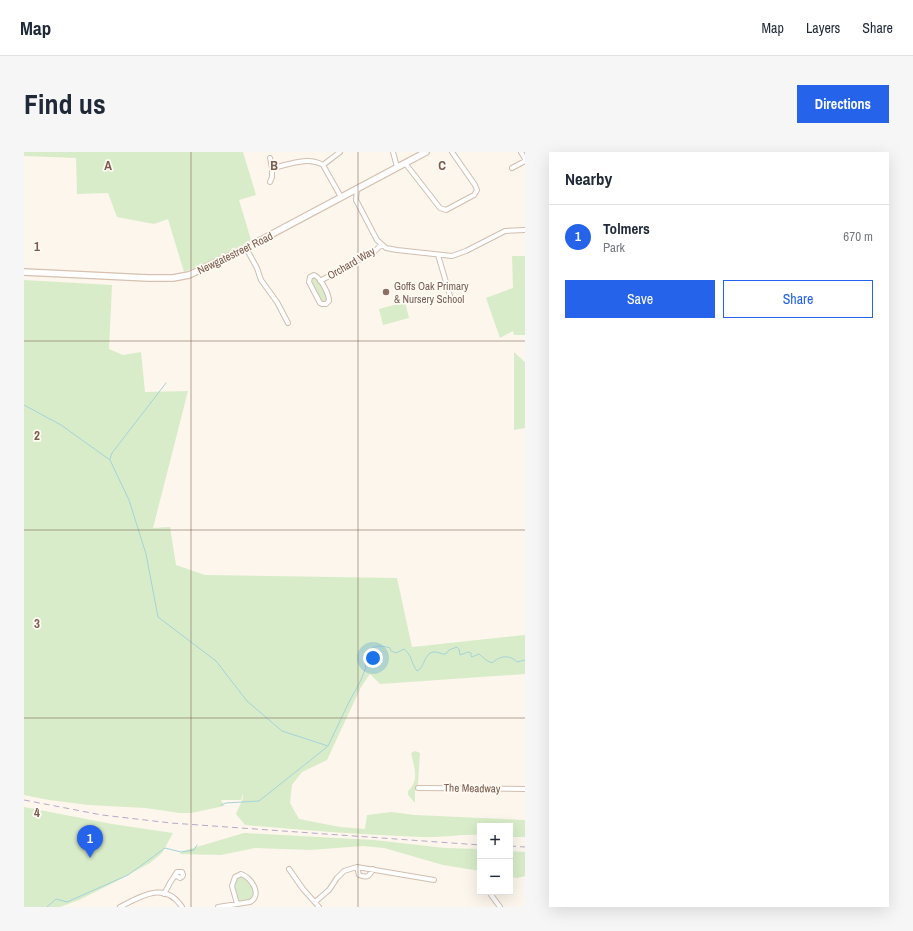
<!DOCTYPE html>
<meta charset="utf-8">
<style>
:root{--surface:#fff;--page:#f6f6f7;--text:#1f2937;--muted:#747a83;--line:#e0e1e3;--accent:#2563eb}
body{margin:0;font-family:"Archivo Narrow",sans-serif;background:var(--page);color:var(--text)}
.controls{position:absolute;right:12px;bottom:12px;display:grid;overflow:hidden;border-radius:0px;box-shadow:0 4px 16px #0002}
.controls button{width:36px;height:36px;display:grid;place-items:center;padding:0;border:0;border-bottom:1px solid var(--line);background:var(--surface);color:var(--text);font:20px sans-serif}
.you{position:absolute;left:349px;top:506px;width:14px;height:14px;margin:-10px;border:3px solid #fff;border-radius:50%;background:#1a73e8;box-shadow:0 0 0 6px #1a73e833}
.badge{display:grid;place-items:center;width:26px;height:26px;border-radius:50%;background:var(--accent);color:#fff;font-size:13px;font-weight:700}
.pin{position:absolute;translate:-50% -33px;filter:drop-shadow(0 1px 2px #0008)}
.pin::after{content:'';position:absolute;top:21px;width:14px;height:12px;background:inherit;clip-path:polygon(0 0,100% 0,50% 100%)}
.list{margin:0;padding:0;list-style:none}
h2{display:flex;justify-content:space-between;align-items:center;height:52px;margin:0;padding:0 16px;font-size:17px}
h2 small{font-size:13px;font-weight:400;color:var(--muted)}
.list li{display:grid;grid-template-columns:26px 1fr auto;gap:12px;align-items:center;box-sizing:border-box;height:64px;padding:0 16px;border-top:1px solid var(--line)}
.list b{display:block;font-size:15px;white-space:nowrap}
.list p{margin:0;font-size:13px;white-space:nowrap;color:var(--muted)}
.list em{font-size:13px;font-style:normal;color:var(--muted)}
.actions{display:flex;gap:8px;padding:12px 16px}
.actions a{flex:1;padding:9px 0;border:1px solid var(--accent);border-radius:0px;text-align:center;font-size:14px;color:var(--accent)}
.actions .main{background:var(--accent);color:#fff}
.map{position:relative;flex:none;width:501px;height:755px;overflow:hidden;border-radius:0px}
header{display:flex;align-items:center;gap:24px;box-sizing:border-box;height:56px;padding:0 20px;background:var(--surface);border-bottom:1px solid var(--line)}
header strong{font-size:19px}
nav{display:flex;gap:22px;margin-inline-start:auto;font-size:14px}
.intro{display:flex;align-items:center;justify-content:space-between;box-sizing:border-box;height:96px;padding:0 24px}
h1{margin:0;font-size:28px}
.button{padding:10px 18px;border-radius:0px;background:var(--accent);color:#fff;font-size:14px;font-weight:700}
main{display:flex;gap:24px;padding:0 24px}
aside{flex:1;background:var(--surface);border-radius:0px;box-shadow:0 4px 16px #0002}
.map>svg:first-child{display:block}
.green{fill:#d8ecc9}
.lines{fill:none;stroke-linecap:round;stroke-linejoin:round}
.stream{stroke:#a5d3da;stroke-width:1}
.street-casing{stroke:#d1beb0;stroke-width:6}
.secondary-casing{stroke:#d6c0b0;stroke-width:8}
.street{stroke:#fff;stroke-width:4}
.secondary{stroke:#fff;stroke-width:5.5}
.rail{stroke:#b9a8c9;stroke-width:1;stroke-dasharray:6 4;stroke-linecap:butt}
.grid{fill:none;stroke:#7a5c4d;stroke-width:1;stroke-opacity:0.55}
.education-dot{fill:#8d6e63;stroke:#fffaf3;stroke-width:1.5}
.labels{text-anchor:middle;stroke-width:3.5;stroke-linejoin:round;paint-order:stroke}
.street-label{font-size:11px;fill:#7a5c4d;stroke:#fffaf3}
.education-label{font-size:11px;fill:#785e54;stroke:#fffaf3;text-anchor:start}
.grid-label{font-size:13px;text-anchor:middle;font-weight:bold;fill:#7a5c4d;stroke:#fffaf3;stroke-width:3.5;stroke-linejoin:round;paint-order:stroke}
</style>
<header>
<strong>Map</strong>
<nav><a>Map</a><a>Layers</a><a>Share</a></nav>
</header>
<div class="intro"><h1>Find us</h1><a class="button">Directions</a></div>
<main>
<div class="map">
<svg width="501" height="755" viewBox="0 0 501 755">
<rect width="100%" height="100%" fill="#fdf6ec"/>
<path class="green" d="M0 0H219L232 43 215 48 227 88 188 109 160 120 144 67 130 72 93 65 84 41 53 42 52 6 0 4Z
M488 104H501V183H490L489 179 476 186 462 146 489 136Z
M290 125 294 127 303 146V149L300 151 297 149 287 130V127Z
M0 128 88 133 85 197 99 203 117 200 121 240 164 239 129 376 146 375 152 413 181 423 373 426 388 495 501 483V522L356 532 346 522 337 535 303 608 278 620 268 633 266 651 275 667 316 675 341 677 343 663 367 660 391 663 501 668V685H486V674H456V683C437 682 417 686 398 685 339 683 280 678 221 673L212 662 219 646V642L217 648H197L200 654 167 661H156L121 656 65 653 25 648 0 643Z
M381 150 385 166 359 173 355 157Z
M490 200 501 210V276L490 278Z
M391 599 396 601 394 632 391 639V651L384 643V639C396 628 390 615 387 601Z
M0 655 88 672 149 681 138 701 126 711 91 730 55 748 36 755H0Z
M220 681 350 688 421 696 456 697V719L419 713 360 696 339 694 286 698 231 696 197 703 156 702 159 699Z
M486 699 501 700V724L493 726 486 725Z
M213 724H220C227 732 232 737 228 748L216 750 214 748 210 734Z"/>
<g class="lines">
<path class="stream" d="M0 253 37 273 86 308 105 348 122 402 134 465 192 509 223 549 258 579 304 594 325 550 337 528 342 515 340 509 342 507 349 502 348 496C354 493 360 494 366 496L367 499 372 501 380 497C388 503 387 511 393 519 401 515 400 502 409 500 414 499 417 503 422 502L425 498 433 495 435 497 436 503 444 500 447 501V504L448 505 455 502 462 508 468 511C476 504 485 502 493 510L501 508
M86 307 88 301 142 231
M197 653 202 651 235 649 303 595
M23 755 32 747 43 750 104 723 141 696 157 700 170 698 173 693"/>
<g class="street-casing">
<path id="street" d="M369 0 373 15
M497 0 501 7
M246 6 248 16C264 13 283 4 299 13L316 0
M381 11 416 56 422 58 450 43 453 38 451 33 428 0
M299 13 317 45
M488 16 501 9
M246 30 248 25V16
M333 37 332 48 353 88 362 96 373 98 428 104 442 99 481 79 501 78
M222 96 233 116 237 128 253 150 264 171
M414 103 427 147
M290 123C297 126 305 142 305 149L302 152H298L296 151 285 130 286 125Z
M296 129 351 99 357 93
M394 636 501 637
M333 715 335 723C343 726 345 725 349 717
M265 717 279 737 295 755
M465 740 476 755
M140 742C144 734 148 727 153 720H158L159 723 158 725 156 726 151 723
M291 750 305 738 313 726 320 719 333 715 410 728
M96 755C117 744 141 729 158 755
M194 755 226 750C239 743 227 725 217 722L211 725 208 734 213 752"/>
</g>
<g class="secondary-casing">
<path id="secondary" d="M0 120 124 126H149L165 123 222 96 402 0"/>
</g>
<use href="#street" class="street"/>
<use href="#secondary" class="secondary"/>
<path class="rail" d="M0 648 78 663 147 671 456 693
M486 694 501 695"/>
</g>
<path class="grid" d="M167 0V755M334 0V755M0 189H501M0 378H501M0 566H501"/>
<circle class="education-dot" cx="362" cy="140" r="4"/>
<g class="labels">
<g class="street-label">
<text transform="translate(211 101) rotate(-26)" y="4">Newgatestreet Road</text>
<text transform="translate(327 111) rotate(-30)" y="4">Orchard Way</text>
<text transform="translate(448 636) rotate(1)" y="4">The Meadway</text>
</g>
<g class="education-label">
<text x="370" y="138">Goffs Oak Primary<tspan x="370" dy="13">&amp; Nursery School</tspan></text>
</g>
</g>
<g class="grid-label">
<text x="84" y="18">A</text>
<text x="250" y="18">B</text>
<text x="418" y="18">C</text>
<text x="13" y="99">1</text>
<text x="13" y="288">2</text>
<text x="13" y="476">3</text>
<text x="13" y="665">4</text>
</g>
</svg>
<div class="controls">
<button>+</button>
<button>−</button>
</div>
<div class="you"></div>
<div class="pin badge" style="left:66px;top:706px">1</div>
</div>
<aside>
<h2>Nearby<small></small></h2>
<ul class="list">
<li><span class="badge">1</span><div><b>Tolmers</b><p>Park</p></div><em>670 m</em></li>
</ul>
<div class="actions"><a class="main">Save</a><a>Share</a></div>
</aside>
</main>
